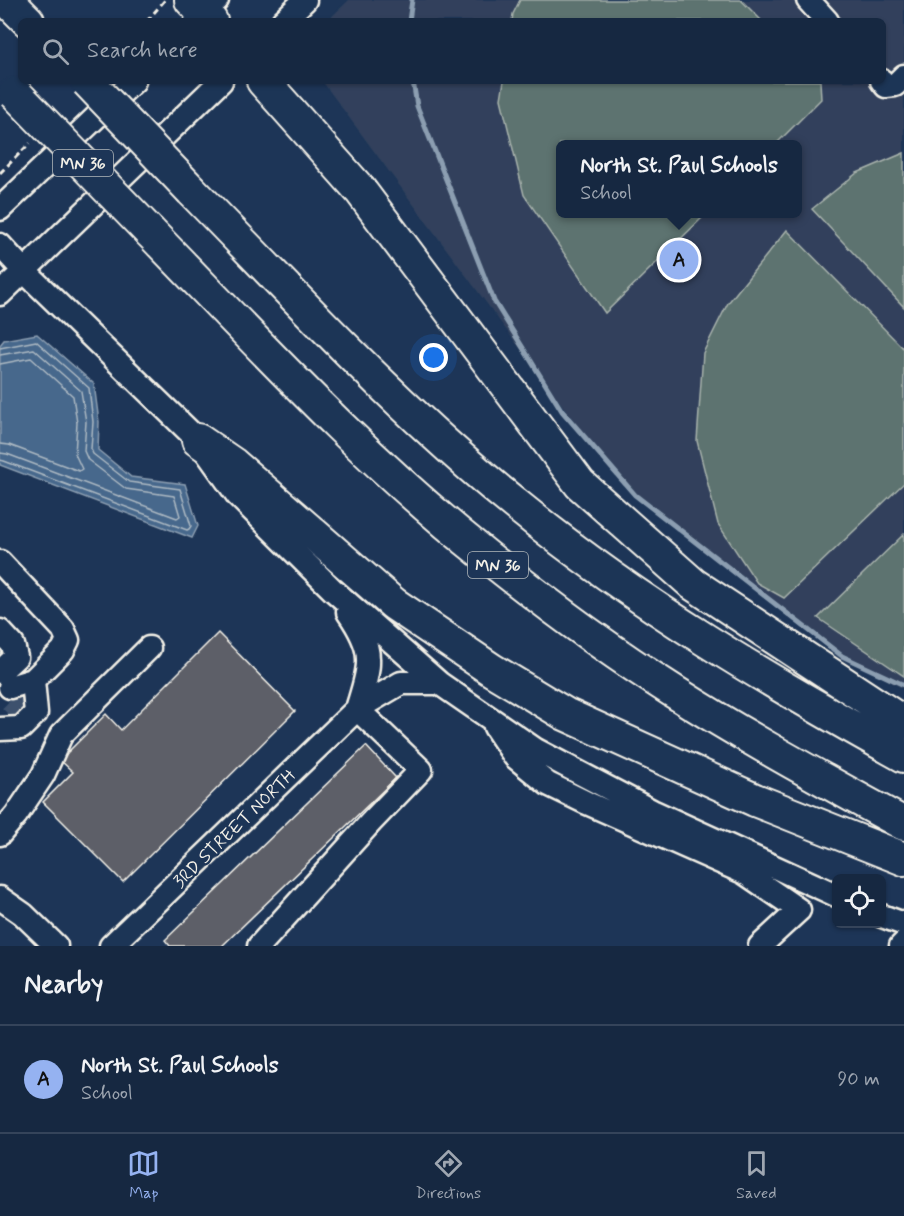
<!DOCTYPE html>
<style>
:root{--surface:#162841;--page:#1f3048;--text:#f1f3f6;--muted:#9ea6b1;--line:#35445a;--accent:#95b2f1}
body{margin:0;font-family:Mynerve,sans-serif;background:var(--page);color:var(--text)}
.controls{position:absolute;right:18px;bottom:18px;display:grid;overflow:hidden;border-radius:9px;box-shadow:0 2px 4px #0004}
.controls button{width:54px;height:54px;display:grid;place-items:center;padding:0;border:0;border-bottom:2px solid var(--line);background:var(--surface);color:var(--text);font:30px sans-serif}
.you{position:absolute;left:434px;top:358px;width:21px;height:21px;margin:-15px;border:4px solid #fff;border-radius:50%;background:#1a73e8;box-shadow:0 0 0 9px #1a73e833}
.badge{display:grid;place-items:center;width:39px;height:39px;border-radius:50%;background:var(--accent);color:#111;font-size:20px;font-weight:700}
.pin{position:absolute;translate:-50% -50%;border:3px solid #fff;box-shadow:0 2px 6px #0006}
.popup{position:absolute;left:556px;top:140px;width:246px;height:78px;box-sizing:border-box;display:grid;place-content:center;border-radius:9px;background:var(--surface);filter:drop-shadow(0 2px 4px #0005);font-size:20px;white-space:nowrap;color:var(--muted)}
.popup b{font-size:22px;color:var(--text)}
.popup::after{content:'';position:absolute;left:50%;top:100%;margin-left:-12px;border:12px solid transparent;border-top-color:var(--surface)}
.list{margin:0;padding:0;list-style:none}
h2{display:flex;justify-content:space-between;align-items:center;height:78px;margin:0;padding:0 24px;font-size:26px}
h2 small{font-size:20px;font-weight:400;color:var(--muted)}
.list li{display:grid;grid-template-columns:39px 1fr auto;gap:18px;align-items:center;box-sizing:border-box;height:108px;padding:0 24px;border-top:2px solid var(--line)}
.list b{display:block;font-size:22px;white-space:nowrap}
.list p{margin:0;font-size:20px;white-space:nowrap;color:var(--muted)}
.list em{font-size:20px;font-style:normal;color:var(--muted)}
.icon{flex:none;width:33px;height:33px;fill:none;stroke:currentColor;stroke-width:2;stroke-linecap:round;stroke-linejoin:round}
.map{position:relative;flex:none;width:904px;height:946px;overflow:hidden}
.search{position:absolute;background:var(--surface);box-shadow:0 2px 4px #0004;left:18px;right:18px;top:18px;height:66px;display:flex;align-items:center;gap:15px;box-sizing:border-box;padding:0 21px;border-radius:9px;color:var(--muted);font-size:22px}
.sheet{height:186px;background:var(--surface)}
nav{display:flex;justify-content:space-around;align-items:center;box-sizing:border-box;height:84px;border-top:2px solid var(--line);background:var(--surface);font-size:16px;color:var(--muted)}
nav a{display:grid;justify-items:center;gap:3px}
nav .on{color:var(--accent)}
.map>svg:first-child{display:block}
.built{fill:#30415c;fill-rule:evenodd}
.green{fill:#5d736f;stroke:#a8b2ac;stroke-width:1.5}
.water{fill:#46678c;stroke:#8c9eb1;stroke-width:1.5}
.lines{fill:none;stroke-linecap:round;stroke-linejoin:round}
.shore{stroke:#aebac3;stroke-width:1.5}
.stream{stroke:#8c9eb1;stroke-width:5}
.building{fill:#5d5e67;stroke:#f4f1e8;stroke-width:1.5}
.minor-tunnel{stroke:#3d516d;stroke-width:22;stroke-dasharray:22 11;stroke-linecap:butt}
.minor-casing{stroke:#f4f1e8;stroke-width:27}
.highway-casing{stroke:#f4f1e8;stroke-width:36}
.path{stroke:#f4f1e8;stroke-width:3;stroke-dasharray:6 4.5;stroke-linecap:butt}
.minor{stroke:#1d3557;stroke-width:22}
.highway{stroke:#1d3557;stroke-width:32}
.highway-bridge-casing{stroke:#f4f1e8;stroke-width:36;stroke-linecap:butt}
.highway-bridge{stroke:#1d3557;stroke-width:32}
.labels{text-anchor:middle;stroke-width:4.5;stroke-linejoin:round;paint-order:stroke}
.shield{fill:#1d3557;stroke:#b4b9bc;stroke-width:1.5}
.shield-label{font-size:16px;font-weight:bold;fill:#f4f1e8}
.street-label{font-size:18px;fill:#f4f1e8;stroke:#1d3557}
</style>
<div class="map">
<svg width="904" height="946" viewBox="0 0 904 946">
<rect width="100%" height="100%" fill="#1d3557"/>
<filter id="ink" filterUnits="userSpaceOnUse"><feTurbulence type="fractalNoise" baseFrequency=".0167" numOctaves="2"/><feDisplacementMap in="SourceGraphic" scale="12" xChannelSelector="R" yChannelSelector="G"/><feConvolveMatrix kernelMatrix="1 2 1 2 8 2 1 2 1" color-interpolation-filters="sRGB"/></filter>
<g filter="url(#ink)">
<path class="built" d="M349 0H904V689L842 656 635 495 587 439 322 81H883V21H327ZM560 144H798V214H560Z"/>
<path class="green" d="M520 0H741L762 21H512L513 14Z
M504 81H820L821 99 776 144H560V214H706L605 313 524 195 501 99Z
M904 153V307L812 209 857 173Z
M787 230 904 349V483L784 598 757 583 718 524 697 441 703 353 728 303Z
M904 534V676L818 618Z"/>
<path class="water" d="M37 334 94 384 99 422 98 450 131 477 185 484 198 526 192 538 0 465V345L4 340Z"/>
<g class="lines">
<path class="shore" d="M0 348 36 341 89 388 93 422 91 449 93 454 129 482 180 489 191 526 189 529 187 530 4 461 0 460
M0 355 34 349 81 391 86 422 84 451 88 460 126 489 174 496 180 516 177 518 7 454 0 453
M0 364 31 358 73 396 77 423 75 454 82 469 79 471 9 445 0 444"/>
<path class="stream" d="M409 21 412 0
M413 81 417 106 494 301 562 411 635 495 842 656 904 685"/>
</g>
<path class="building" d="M218 633 295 711 123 882 43 802 73 772 60 760 106 714 121 730Z
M366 746 396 778 222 946H170L165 940Z"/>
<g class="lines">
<path class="minor-tunnel" d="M10 716 24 702"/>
<g class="minor-casing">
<path id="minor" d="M808 0 827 21
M196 21 217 0
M283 21 305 0
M882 81 886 86 895 85 904 76
M0 209 134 81
M0 245 24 271 198 440 238 496 333 590 439 683 536 750 652 811 836 895
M0 294 221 81
M0 562 63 629 68 640 63 650 33 680 10 687
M348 612C357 625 368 642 368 659 369 674 361 695 357 709
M0 631 13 645 16 657 0 672
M495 727 515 757 548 784 587 803 745 873 799 910 760 946
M0 729 21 728 36 713 33 680
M0 834 16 815 43 775 61 735 149 648
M0 898 23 914 56 946
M882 916 904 924
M111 946 357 709 401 683H439
M259 946 371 822 421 770 357 709
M901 946 904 943"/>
</g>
<g class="highway-casing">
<path id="highway" d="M7 0 28 21
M191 0 211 21
M263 81 360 190 580 484 693 584 904 723
M192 191C298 299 401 412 519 507 638 604 770 682 904 756
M150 232C258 343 363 458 485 555 545 603 608 650 673 691 748 739 826 781 904 824
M198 440 233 464 394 604 492 670 565 714 755 800 904 859"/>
</g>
<path class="path" d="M147 21 165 0
M0 173 30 143"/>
<use href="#minor" class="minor"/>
<use href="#highway" class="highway"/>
<g class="highway-bridge-casing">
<path id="highway-bridge" d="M87 81 192 191
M15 93 150 232"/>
</g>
<use href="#highway-bridge" class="highway-bridge"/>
</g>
</g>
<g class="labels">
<g class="shield">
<rect x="53" y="150" width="60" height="26" rx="4.5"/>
<rect x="468" y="552" width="60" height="26" rx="4.5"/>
</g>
<g class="shield-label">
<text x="83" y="169">MN 36</text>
<text x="498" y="571">MN 36</text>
</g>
<g class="street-label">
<text transform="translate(234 828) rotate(-44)" y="6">3RD STREET NORTH</text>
</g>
</g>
</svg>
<div class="controls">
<button><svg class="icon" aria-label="locate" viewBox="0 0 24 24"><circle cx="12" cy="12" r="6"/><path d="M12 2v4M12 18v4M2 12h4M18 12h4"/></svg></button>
</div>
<div class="you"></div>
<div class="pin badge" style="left:679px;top:260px">A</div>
<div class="popup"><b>North St. Paul Schools</b>School</div>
<div class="search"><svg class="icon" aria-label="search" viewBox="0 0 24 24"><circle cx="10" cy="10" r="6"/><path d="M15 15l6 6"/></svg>Search here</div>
</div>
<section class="sheet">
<h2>Nearby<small></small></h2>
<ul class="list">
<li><span class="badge">A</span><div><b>North St. Paul Schools</b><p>School</p></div><em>90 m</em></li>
</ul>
</section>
<nav>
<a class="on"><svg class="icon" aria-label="map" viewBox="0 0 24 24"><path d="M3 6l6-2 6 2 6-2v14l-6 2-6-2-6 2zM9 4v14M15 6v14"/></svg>Map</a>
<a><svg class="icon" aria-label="directions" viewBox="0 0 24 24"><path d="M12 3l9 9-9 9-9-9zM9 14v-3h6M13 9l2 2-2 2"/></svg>Directions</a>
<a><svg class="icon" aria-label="saved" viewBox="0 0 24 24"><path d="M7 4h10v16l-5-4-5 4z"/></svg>Saved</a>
</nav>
